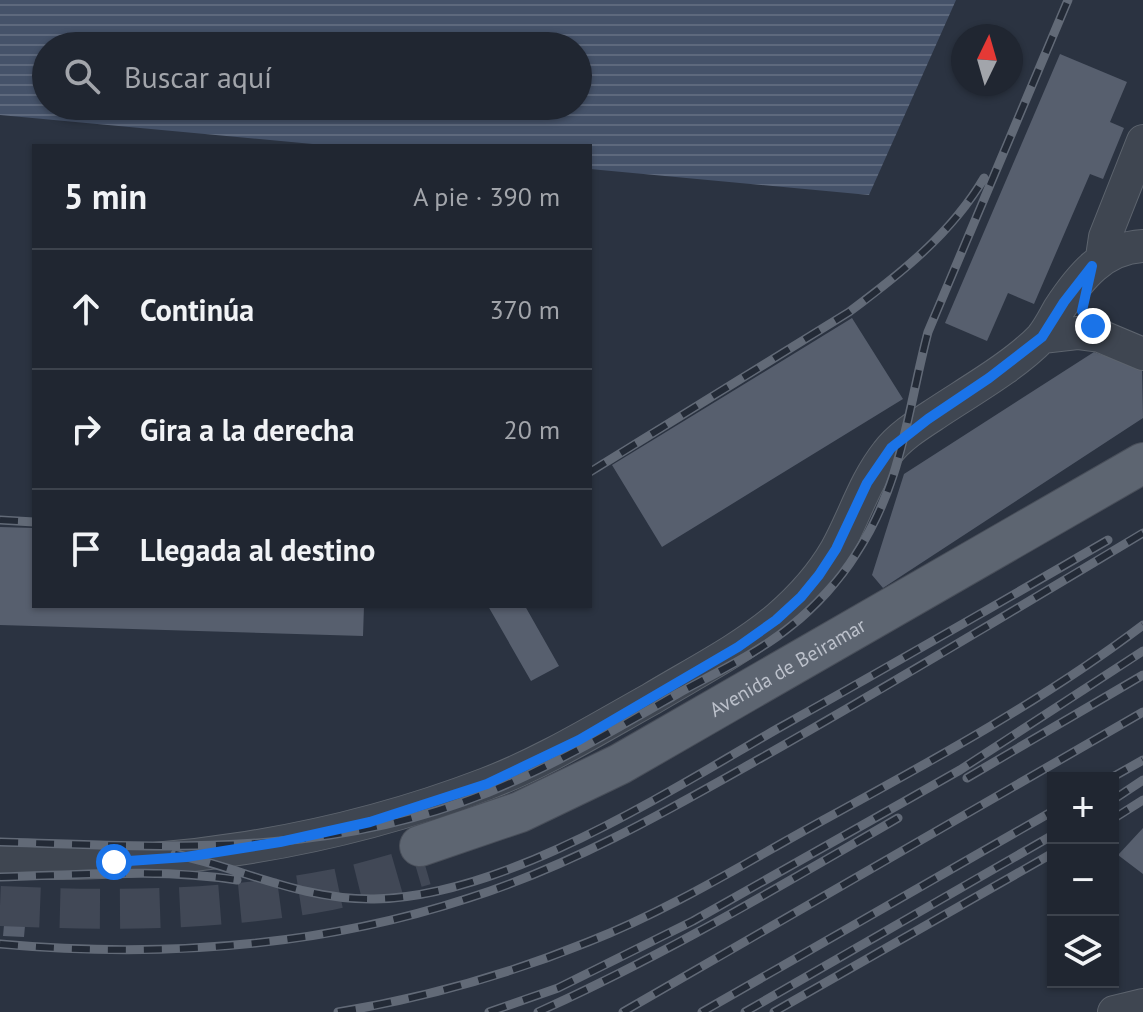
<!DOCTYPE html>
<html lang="es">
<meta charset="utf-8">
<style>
:root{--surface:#202631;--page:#282e39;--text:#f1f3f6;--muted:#a2a5ab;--line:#3d434d}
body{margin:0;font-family:"PT Sans",sans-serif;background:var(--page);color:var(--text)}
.controls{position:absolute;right:24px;bottom:24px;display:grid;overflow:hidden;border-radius:0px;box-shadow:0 2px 6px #0004}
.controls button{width:72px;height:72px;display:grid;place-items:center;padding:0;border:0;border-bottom:2px solid var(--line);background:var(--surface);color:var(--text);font:40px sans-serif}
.compass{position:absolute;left:951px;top:24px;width:72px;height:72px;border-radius:50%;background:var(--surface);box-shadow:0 2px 6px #0004;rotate:5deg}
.stop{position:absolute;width:24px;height:24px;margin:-18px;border:6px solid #1a73e8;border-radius:50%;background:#fff}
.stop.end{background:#1a73e8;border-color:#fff;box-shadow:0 2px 8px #0008}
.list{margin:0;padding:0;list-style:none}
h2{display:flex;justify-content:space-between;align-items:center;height:104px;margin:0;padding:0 32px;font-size:34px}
h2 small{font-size:26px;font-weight:400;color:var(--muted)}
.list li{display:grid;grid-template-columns:52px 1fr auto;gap:24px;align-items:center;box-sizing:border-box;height:120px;padding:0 32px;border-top:2px solid var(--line)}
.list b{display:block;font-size:30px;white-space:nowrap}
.list em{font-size:26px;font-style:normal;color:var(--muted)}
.icon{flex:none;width:44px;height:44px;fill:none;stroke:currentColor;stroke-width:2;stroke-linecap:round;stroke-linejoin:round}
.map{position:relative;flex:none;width:1143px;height:1012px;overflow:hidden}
.search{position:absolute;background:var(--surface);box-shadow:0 2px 6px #0004;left:32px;top:32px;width:560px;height:88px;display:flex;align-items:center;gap:20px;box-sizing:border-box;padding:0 28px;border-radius:44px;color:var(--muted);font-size:30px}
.panel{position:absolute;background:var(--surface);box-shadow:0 2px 6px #0004;left:32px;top:144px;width:560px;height:464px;border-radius:0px}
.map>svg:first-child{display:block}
.water{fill:url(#water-rules);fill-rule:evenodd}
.building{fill:#575f6e}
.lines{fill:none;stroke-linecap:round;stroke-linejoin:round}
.major-tunnel{stroke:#414856;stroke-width:40;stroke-dasharray:40 20;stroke-linecap:butt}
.minor-casing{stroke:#5d646e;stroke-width:34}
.major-casing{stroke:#494f5a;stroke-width:42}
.minor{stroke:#3f4651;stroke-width:32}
.major{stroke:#5d6571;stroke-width:40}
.rail-casing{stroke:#626a77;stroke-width:9}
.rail{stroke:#232a36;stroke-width:6;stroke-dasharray:18;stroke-linecap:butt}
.route{stroke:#1a73e8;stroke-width:10}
.labels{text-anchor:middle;stroke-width:6;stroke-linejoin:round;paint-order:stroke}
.street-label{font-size:20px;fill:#bcc1cb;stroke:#232a36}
</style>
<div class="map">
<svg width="1143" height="1012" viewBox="0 0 1143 1012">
<defs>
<pattern id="water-rules" width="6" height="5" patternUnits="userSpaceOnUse" patternTransform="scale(2)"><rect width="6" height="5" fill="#455269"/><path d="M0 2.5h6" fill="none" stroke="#5e697d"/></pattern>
</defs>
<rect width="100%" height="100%" fill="#2b3341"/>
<path class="water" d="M0 0H956L869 195 590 169V146H334L0 115ZM46 46H578V106H46Z"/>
<path class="building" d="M1060 54 1127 82 1110 122 1124 128 1103 179 1090 174 1034 304 1008 293 987 341 945 323Z
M852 318 903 399 662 547 612 465Z
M1094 352 1142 369 1143 418 883 588 872 575 904 474Z
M0 527 34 528V606H364L363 636 0 625Z
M488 606H525L559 666 531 681Z
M1143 828V874L1118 855Z
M4 925 25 926 24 937 3 936Z"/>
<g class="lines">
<path class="major-tunnel" d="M0 906C111 911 221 911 330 890 362 884 394 874 425 865"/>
<g class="minor-casing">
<path id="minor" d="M1102 257 1105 237 1143 141
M1042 337 1077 333 1100 336 1143 354
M0 862C165 869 332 843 486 784 544 762 597 729 651 699 694 673 740 650 778 618 801 598 821 576 836 550 854 518 864 482 887 453 899 437 918 425 935 414 968 392 1014 366 1041 338 1048 330 1054 318 1059 309 1080 277 1103 248 1143 246
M1114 1012 1143 1005"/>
</g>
<g class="major-casing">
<g id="major">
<path id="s1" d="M420 846 520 812 620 764 1143 463"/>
</g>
</g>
<use href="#minor" class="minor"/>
<use href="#major" class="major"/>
<g class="rail-casing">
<path id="rail" d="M590 472 849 312C900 274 951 234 984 178
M0 520 34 522
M967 778 1143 675
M1111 778 1143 760
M1113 800 1143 780
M1113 819 1143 800
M0 842C171 847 327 858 489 792 555 765 616 729 677 694 715 673 758 653 791 626 815 607 840 580 856 554 903 482 907 412 928 332L1068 0
M175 854C244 869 301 900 374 899 504 897 666 793 777 729 888 667 998 604 1108 540
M0 877C79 875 159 868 237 880
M0 944C158 958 317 948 469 898 573 865 667 811 761 758 890 685 1016 609 1143 533
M338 1012C424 998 507 975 588 942 672 909 750 860 829 817 937 758 1045 699 1143 625
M489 1012 558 988 693 921 960 770 1143 651
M538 1012C663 956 780 886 898 818
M623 1012 1143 712
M702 1012 1053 811
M745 1012 1053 835
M774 1012 1053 853"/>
</g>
<use href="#rail" class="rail"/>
</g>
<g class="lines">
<path class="route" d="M114 862 186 857 280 842 370 822 487 784 579 740 738 647 776 620 801 597 819 575 836 549 867 483 891 448 928 419 989 378 1042 337 1064 302 1092 266 1082 311 1093 326"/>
</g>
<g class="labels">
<g class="street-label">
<text dy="7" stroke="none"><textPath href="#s1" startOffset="410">Avenida de Beiramar</textPath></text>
</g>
</g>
</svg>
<div class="controls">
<button>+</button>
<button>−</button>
<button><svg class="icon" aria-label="layers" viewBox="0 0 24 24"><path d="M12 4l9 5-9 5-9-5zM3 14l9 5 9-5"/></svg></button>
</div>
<svg class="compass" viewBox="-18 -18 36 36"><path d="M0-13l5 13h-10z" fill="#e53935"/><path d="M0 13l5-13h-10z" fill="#a2a5ab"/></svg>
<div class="stop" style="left:114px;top:862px"></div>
<div class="stop end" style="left:1093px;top:326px"></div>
<div class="search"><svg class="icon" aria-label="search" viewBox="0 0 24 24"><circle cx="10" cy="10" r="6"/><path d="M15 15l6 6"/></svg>Buscar aquí</div>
<section class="panel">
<h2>5 min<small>A pie · 390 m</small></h2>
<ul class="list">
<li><svg class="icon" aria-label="ahead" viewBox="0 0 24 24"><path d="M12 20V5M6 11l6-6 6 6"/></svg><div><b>Continúa</b></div><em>370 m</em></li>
<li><svg class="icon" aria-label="right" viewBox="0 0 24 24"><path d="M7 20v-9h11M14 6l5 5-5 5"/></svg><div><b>Gira a la derecha</b></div><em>20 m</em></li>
<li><svg class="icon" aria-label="arrive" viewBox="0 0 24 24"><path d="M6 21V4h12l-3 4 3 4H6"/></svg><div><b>Llegada al destino</b></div></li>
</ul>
</section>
</div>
